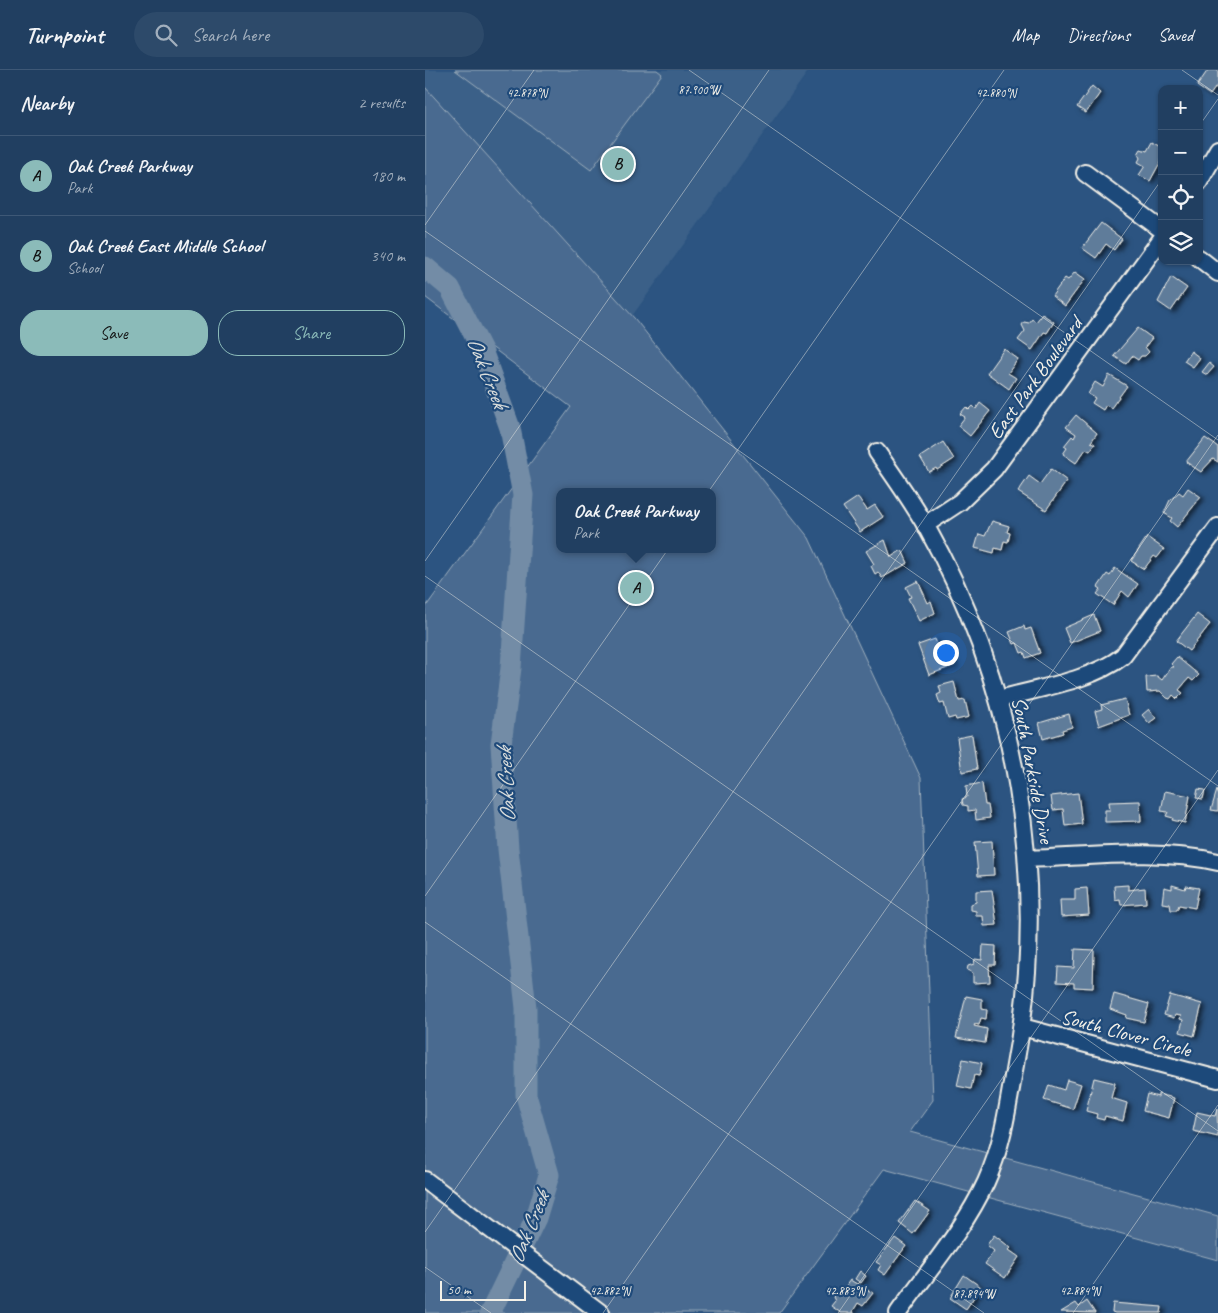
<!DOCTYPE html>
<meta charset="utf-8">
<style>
:root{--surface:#213f61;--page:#2d4a6a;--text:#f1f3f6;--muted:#a2afbd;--line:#3e5876;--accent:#8bbbb9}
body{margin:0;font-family:Caveat,sans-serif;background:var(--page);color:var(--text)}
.controls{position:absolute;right:15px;top:15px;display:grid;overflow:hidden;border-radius:10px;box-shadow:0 1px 4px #0004}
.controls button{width:45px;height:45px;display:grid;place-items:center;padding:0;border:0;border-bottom:1px solid var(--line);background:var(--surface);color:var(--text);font:25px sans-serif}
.scale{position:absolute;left:15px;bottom:12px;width:86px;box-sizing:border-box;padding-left:5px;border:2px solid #f4f1e8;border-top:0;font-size:14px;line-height:18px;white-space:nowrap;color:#f4f1e8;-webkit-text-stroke:4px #1f4a7a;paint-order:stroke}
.you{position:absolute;left:520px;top:582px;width:18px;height:18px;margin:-12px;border:4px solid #fff;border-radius:50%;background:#1a73e8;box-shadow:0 0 0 8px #1a73e833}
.badge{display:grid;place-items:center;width:32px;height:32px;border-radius:50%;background:var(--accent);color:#111;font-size:16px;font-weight:700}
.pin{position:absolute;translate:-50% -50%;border:2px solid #fff;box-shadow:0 1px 5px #0006}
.popup{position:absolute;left:131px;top:418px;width:160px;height:65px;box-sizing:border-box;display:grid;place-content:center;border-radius:10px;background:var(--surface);filter:drop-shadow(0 1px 4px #0005);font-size:16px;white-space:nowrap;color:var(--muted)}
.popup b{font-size:19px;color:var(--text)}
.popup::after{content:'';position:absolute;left:50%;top:100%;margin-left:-10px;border:10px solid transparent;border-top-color:var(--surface)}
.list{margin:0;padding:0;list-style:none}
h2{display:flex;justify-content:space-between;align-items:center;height:65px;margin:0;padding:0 20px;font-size:21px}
h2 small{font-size:16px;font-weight:400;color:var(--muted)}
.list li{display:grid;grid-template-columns:32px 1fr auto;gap:15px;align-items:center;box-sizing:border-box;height:80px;padding:0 20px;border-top:1px solid var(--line)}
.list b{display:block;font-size:19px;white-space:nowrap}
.list p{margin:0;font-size:16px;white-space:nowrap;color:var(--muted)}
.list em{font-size:16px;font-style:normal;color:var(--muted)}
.actions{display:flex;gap:10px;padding:15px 20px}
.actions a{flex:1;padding:11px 0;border:1px solid var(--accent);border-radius:20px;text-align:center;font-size:18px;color:var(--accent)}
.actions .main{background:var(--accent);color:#111}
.icon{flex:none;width:28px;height:28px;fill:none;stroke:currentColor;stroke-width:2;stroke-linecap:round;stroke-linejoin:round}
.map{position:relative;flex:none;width:793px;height:1243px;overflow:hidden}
header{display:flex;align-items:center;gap:30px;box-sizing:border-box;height:70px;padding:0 25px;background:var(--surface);border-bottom:1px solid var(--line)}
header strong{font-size:24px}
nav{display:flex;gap:28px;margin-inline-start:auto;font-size:18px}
.search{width:350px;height:45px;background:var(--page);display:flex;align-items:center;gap:12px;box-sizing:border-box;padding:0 18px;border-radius:28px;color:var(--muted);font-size:19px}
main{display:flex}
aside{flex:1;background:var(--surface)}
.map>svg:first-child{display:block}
.built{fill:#3b6088}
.green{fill:#496b90;stroke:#9eaebc;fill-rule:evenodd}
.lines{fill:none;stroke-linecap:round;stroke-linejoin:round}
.river{stroke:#738ca6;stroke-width:21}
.building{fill:#5e7b9a;stroke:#f4f1e8;filter:url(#shadow)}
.minor-casing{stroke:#f4f1e8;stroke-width:20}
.minor{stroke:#1f4a7a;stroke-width:16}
.ticks{fill:none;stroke:#f4f1e8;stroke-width:1;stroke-opacity:0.45}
.labels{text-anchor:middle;stroke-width:4.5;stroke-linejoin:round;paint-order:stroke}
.street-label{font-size:21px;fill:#f4f1e8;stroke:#1f4a7a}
.water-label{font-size:22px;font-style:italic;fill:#dadddb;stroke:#1f4a7a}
.ticks-label{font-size:12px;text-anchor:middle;fill:#f4f1e8;stroke:#1f4a7a;stroke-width:4.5;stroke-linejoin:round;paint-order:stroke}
</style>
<header>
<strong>Turnpoint</strong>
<div class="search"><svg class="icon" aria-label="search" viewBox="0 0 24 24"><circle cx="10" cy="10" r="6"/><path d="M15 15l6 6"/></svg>Search here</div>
<nav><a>Map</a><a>Directions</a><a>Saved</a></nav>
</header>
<main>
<aside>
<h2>Nearby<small>2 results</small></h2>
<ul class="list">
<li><span class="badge">A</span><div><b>Oak Creek Parkway</b><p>Park</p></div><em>180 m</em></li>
<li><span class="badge">B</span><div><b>Oak Creek East Middle School</b><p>School</p></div><em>340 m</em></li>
</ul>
<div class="actions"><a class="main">Save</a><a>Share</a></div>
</aside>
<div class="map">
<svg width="793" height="1243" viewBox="0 0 793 1243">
<defs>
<filter id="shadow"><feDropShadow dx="3.5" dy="2" stdDeviation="2.5" flood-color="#0009"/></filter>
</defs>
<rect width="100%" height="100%" fill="#2c5481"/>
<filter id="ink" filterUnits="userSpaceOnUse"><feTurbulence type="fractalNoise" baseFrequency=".02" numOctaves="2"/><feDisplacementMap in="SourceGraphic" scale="10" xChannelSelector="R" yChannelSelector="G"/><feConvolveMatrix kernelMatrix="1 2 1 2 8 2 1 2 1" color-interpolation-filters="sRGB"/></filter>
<g filter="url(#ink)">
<path class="built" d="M0 0H384L207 246 0 17Z"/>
<path class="green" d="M30 0H232L237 4 166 100Z
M0 17 210 249 384 468 496 708 508 1030 485 1062 793 1146V1190L459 1099 354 1243H187L0 1101V538L146 337 0 227ZM135 422H287V479H135Z
M0 1118 163 1243H0Z"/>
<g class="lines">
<path class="river" d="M0 197 25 218 57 280 85 358 98 425 86 598 76 674 83 779 101 938V1025L124 1105 111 1148 65 1243"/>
</g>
<path class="building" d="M783 0H793V14L785 25 772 16Z
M667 16 675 23 661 43 652 37Z
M727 72 737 78V89L725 111 714 105 720 96 713 92 715 88 713 84 716 79 722 81Z
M676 153 697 169 689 180 681 174 671 188 657 178Z
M650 202 660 209 640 236 627 226 640 208 643 210Z
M746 207 762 218 746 241 733 232Z
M617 244 629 252 622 263 619 262 607 280 593 270 600 261 597 255 599 252 604 253 607 249 611 252Z
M713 258 727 268 720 277 724 282 720 286H716L713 290 707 286 701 294 689 286Z
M579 279 593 289 583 303 591 308 584 319 562 303Z
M766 281 775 288 768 297 759 291Z
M784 293 789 297 782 305 777 302Z
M684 305 702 316 686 338 681 335 678 340 667 333 670 328 663 324 670 312 678 317Z
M555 333 565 341 545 366 533 356 540 347 535 344 541 337 544 340 548 336 551 339Z
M651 345 672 363 666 372 670 374 665 381 661 379 651 393 638 384 642 378 639 376 647 366 649 368 651 364 641 357Z
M780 368 793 377V392L788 389 776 402 761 392Z
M518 372 529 389 512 400 511 398 504 402 495 387Z
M626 399 642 411 621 440 593 422 604 406 615 414Z
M763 418 776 427 752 457 745 451 747 448 739 443 745 430 754 422 758 425Z
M433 427 442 440 450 435 458 447 435 462 418 437Z
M567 451 584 456 582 462 585 463 583 472 579 471 577 480 570 478 569 483 550 478 554 464 560 466Z
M722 467 739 479 732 488 729 486 719 499 706 491Z
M460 470 466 487 477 480 483 493 457 508 453 502 450 504 446 496 449 494 441 481Z
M690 498 713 514 704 527 697 521 688 535 672 524 676 519 673 517 682 504 685 506Z
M493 511 503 533 506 531 510 543 494 551 483 528 486 527 481 517Z
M772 544 785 554 764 581 751 571Z
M669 545 675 561 645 573 639 558Z
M599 556 600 560 606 558 615 583 601 588 599 582 596 583 592 573 589 574 584 562Z
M510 569 516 584 524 581 530 595 504 605 493 575Z
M752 587 774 605 768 611 764 608 754 620 758 623 752 629 748 625 745 629 742 628 735 621 722 622 721 607 732 606 737 610 746 597H749L746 594Z
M529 612 534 631 540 630 544 647 531 650 530 647 523 649 519 633 515 634 512 625 516 623 514 616Z
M700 629 704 645 674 656 670 641 677 639 676 635Z
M724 639 731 648 724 653 717 645Z
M644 644 647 657 637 660 638 663 618 669 614 653Z
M547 665 552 699 537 702 532 668Z
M557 713 560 735H563L565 748 551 750 550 740 543 741V736L538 735 537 729 542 727 541 716Z
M773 719 780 720 778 729 771 728Z
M792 720 793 721V741L786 740Z
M740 721 765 726 760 753 747 750 748 748 741 746 743 742 736 741Z
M653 723 657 754 640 756 638 739 628 740 626 726Z
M715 731 716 751 680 752V740H685L684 732Z
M567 771 569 805 553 806 550 772Z
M703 815V820L720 818 721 833 696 835 695 829 690 830 689 816Z
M747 815 760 819 761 816 774 818 770 838 754 835 752 840H746L745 834 737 833 739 817 747 819Z
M662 818 664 845 636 847 635 830H650V819Z
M567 820 572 855 559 856 558 846H551V841L546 840V834L551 832V821Z
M558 875 571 876 570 895H564L565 912 548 913V903L542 900 543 896 549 894 550 889 557 890Z
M650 879 669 880 668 918 649 917V913L632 912 633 897 649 898Z
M689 924 724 934 719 952 701 948 702 945 685 939Z
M745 925 777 934 769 966 755 962 758 950 755 949 756 946 750 945 749 948 739 945Z
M541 926 557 929V939L562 940 561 949 556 948 554 955 550 954 549 956 562 959 560 973 531 968Z
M538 989 557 993 554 1006 549 1005 546 1019 532 1016Z
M669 1008 690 1013 686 1028 702 1033 698 1051 680 1046 679 1050 671 1048 672 1044 661 1041Z
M642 1010 656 1014 648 1039 619 1030 624 1015 639 1020Z
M733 1024 749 1028 744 1048 718 1041 722 1024 733 1027Z
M792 1039 793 1067 768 1061 772 1042 790 1046Z
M490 1131 505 1141 488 1164 474 1153Z
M569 1165 586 1178 584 1180 594 1187 580 1208 560 1194 569 1181 562 1175Z
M470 1168 481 1176 460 1205 453 1200 456 1195 451 1192Z
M435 1201 441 1206 436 1213 430 1209Z
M539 1205 556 1217 541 1239 525 1228Z
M425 1210 448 1223 438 1236 433 1233 428 1241 429 1243H416L406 1236 410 1231 408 1227 411 1223 415 1224Z
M662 1231 670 1243 636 1242 651 1233 654 1237Z
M688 1233 737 1237 736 1243H690L687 1242Z"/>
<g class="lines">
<g class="minor-casing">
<path id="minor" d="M660 103 737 160
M774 112 793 79
M774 188 793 203
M452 382C469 406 486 430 501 456 592 619 625 811 590 995 583 1035 578 1075 561 1112 540 1158 502 1202 473 1243
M500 455 535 432 569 399 737 168
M574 629C613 618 666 611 698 586L793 457
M602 789C666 787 730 778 793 792
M597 957 793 1009
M0 1110 176 1243"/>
</g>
<use href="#minor" class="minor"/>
</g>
</g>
<path class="ticks" d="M264 0 793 370M757 0 793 25M774 56 793 29M0 155 109 0M0 161 793 716M0 491 344 0M0 506 793 1061M0 826 579 0M0 852 559 1243M0 1162 737 109M0 1197 66 1243M178 1243 793 365M413 1243 793 700M648 1243 793 1035"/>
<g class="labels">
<g class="street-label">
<text transform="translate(610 308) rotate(-54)" y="7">East Park Boulevard</text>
<text transform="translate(608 700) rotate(79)" y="7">South Parkside Drive</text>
<text transform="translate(701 963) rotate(15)" y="7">South Clover Circle</text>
</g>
<g class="water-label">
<text transform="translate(63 302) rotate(68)" y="8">Oak Creek</text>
<text transform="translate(80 715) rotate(-93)" y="8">Oak Creek</text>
<text transform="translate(103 1157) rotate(-68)" y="8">Oak Creek</text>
</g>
</g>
<g class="ticks-label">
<text x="274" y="24">87.900°W</text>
<text x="102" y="27">42.878°N</text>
<text x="571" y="27">42.880°N</text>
<text x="185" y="1225">42.882°N</text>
<text x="420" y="1225">42.883°N</text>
<text x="655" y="1225">42.884°N</text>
<text x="549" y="1228">87.894°W</text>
</g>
</svg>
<div class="controls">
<button>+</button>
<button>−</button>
<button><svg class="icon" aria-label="locate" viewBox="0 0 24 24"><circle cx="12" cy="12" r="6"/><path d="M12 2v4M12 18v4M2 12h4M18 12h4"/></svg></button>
<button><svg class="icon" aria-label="layers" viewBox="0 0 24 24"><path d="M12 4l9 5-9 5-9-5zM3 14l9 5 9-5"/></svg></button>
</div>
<div class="scale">50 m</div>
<div class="you"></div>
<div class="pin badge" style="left:211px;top:518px">A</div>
<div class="popup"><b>Oak Creek Parkway</b>Park</div>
<div class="pin badge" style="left:193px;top:94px">B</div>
</div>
</main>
